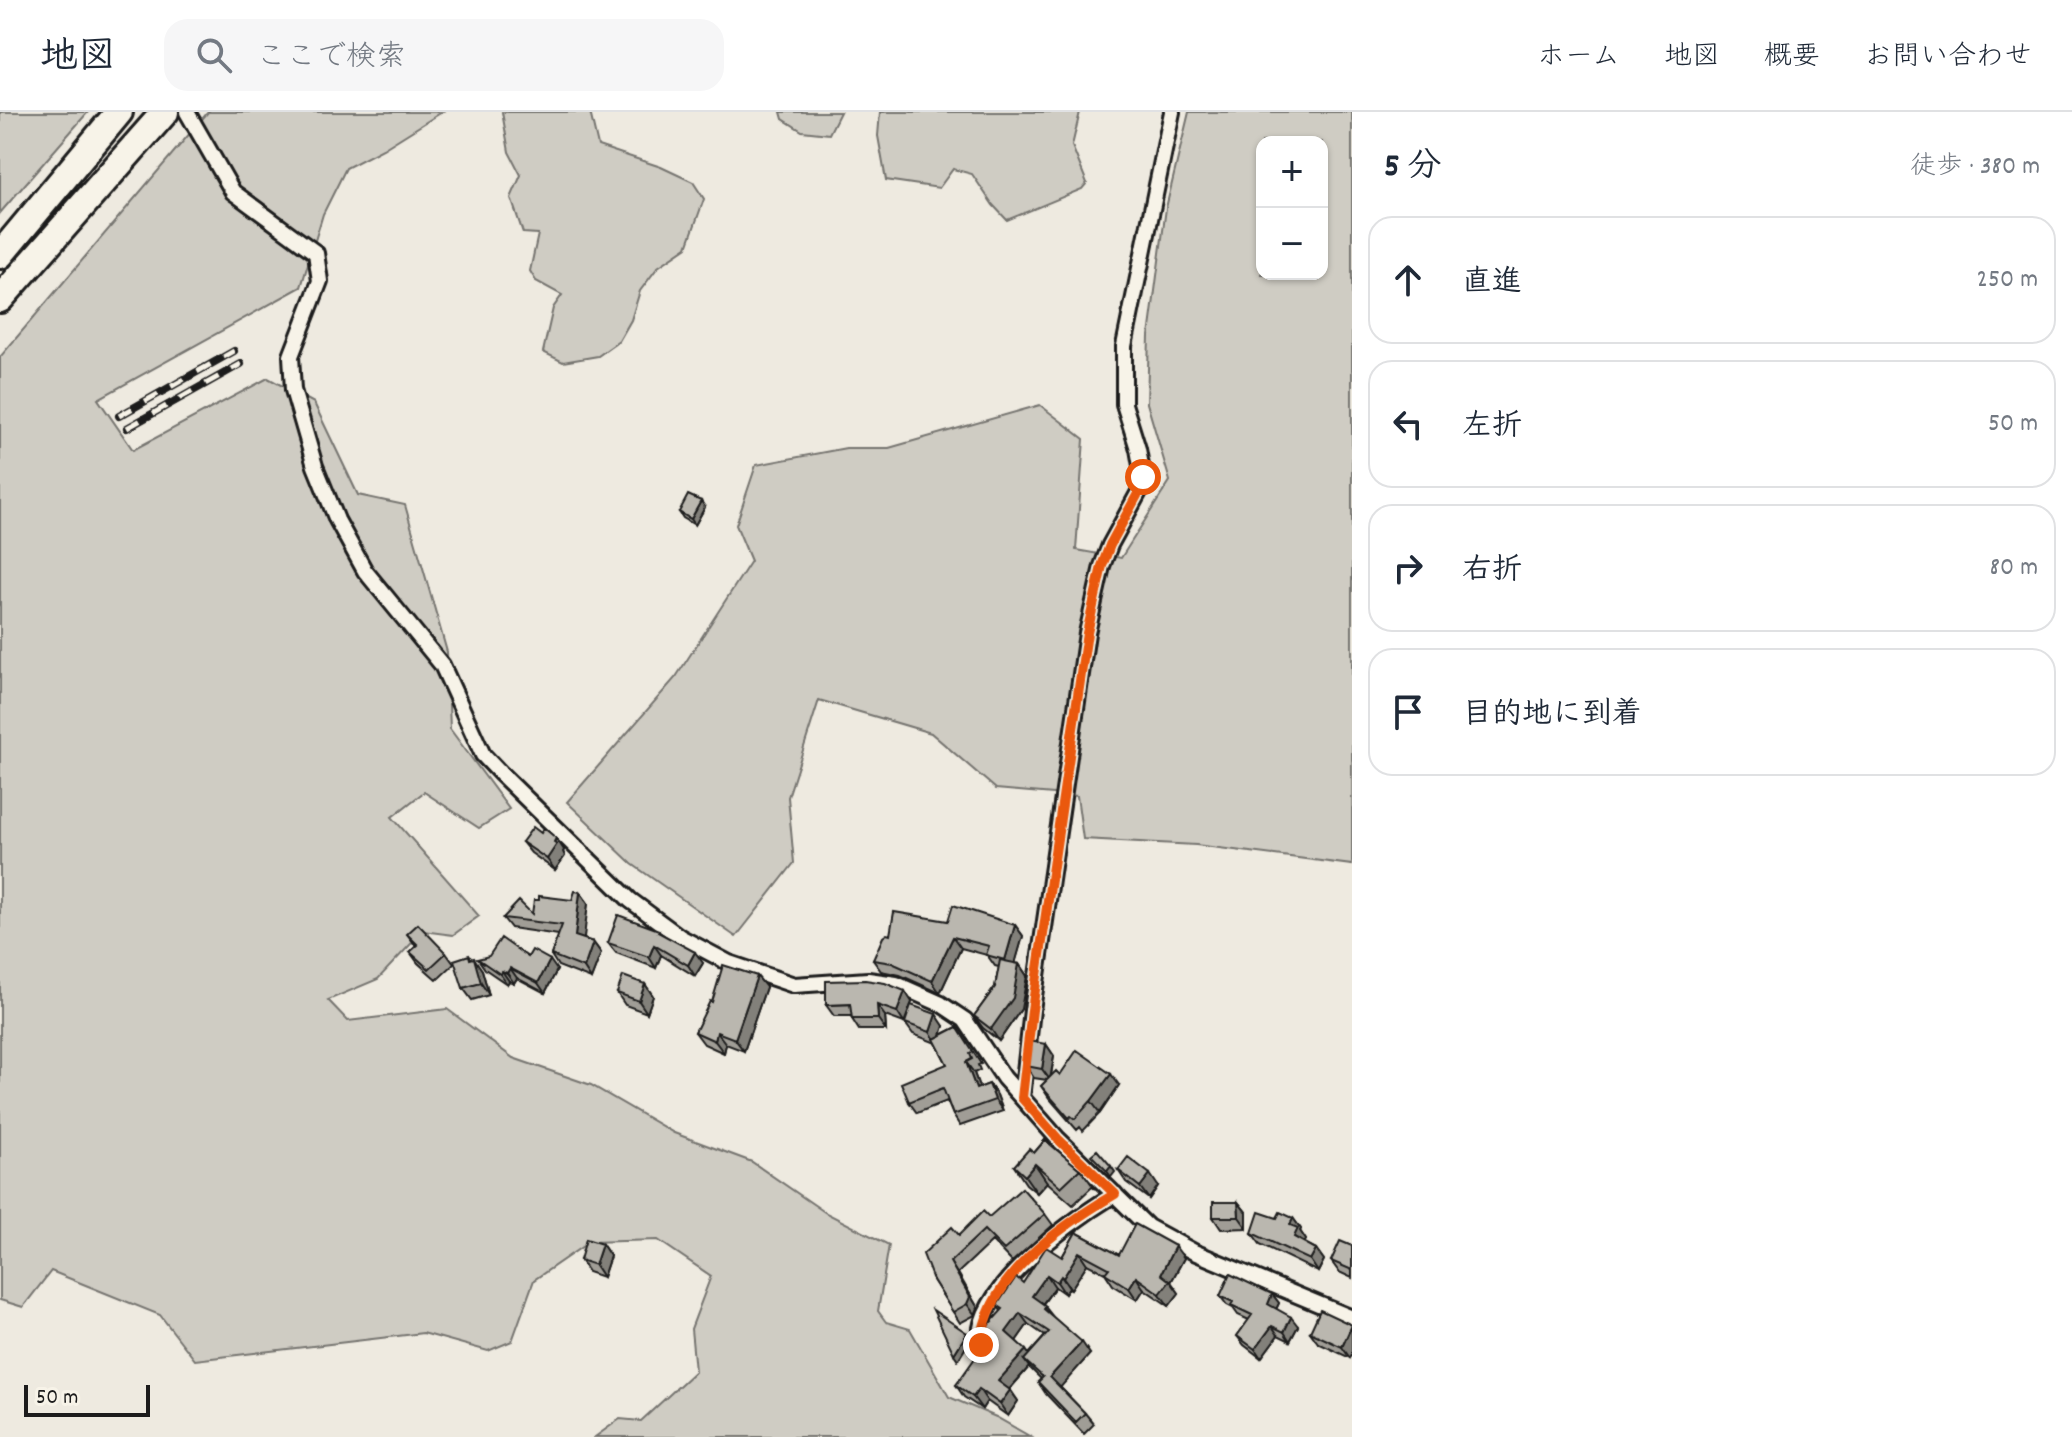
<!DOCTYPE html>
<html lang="ja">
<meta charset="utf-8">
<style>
:root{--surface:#fff;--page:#f6f6f7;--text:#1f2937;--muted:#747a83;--line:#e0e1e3}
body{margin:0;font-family:Dekko,"Klee One",sans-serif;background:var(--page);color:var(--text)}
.controls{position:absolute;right:24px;top:24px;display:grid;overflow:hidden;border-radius:16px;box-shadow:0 2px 6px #0004}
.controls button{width:72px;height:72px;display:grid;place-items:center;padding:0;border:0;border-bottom:2px solid var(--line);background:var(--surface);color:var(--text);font:40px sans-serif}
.scale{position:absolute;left:24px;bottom:20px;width:126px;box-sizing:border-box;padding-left:8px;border:4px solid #1c1c1c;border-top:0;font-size:22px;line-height:28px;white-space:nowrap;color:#1c1c1c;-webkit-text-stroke:6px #f7f3e8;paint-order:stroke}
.stop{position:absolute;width:24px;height:24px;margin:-18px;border:6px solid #ea580c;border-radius:50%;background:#fff}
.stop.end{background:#ea580c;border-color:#fff;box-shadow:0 2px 8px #0008}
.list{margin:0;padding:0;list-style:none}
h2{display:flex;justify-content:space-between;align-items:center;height:104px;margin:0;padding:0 32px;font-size:34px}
h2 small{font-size:26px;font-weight:400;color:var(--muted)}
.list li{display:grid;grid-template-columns:52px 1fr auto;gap:24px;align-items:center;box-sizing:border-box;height:128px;margin:0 16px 16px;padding:0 16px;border:2px solid var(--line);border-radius:24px}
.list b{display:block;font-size:30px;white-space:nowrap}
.list em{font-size:26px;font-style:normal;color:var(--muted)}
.icon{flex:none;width:44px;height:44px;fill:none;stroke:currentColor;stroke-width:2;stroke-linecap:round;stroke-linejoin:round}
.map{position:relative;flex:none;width:1352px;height:1325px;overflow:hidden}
header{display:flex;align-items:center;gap:48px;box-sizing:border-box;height:112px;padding:0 40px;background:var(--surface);border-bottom:2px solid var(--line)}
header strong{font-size:38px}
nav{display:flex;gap:44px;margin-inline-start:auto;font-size:28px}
.search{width:560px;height:72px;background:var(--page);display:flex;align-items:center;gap:20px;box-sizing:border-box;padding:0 28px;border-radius:24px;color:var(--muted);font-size:30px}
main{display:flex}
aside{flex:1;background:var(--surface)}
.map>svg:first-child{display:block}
.green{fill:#cfccc3;stroke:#767470;stroke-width:2;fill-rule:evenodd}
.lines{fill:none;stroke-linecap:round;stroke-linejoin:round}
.street-casing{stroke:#1c1c1c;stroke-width:20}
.highway-casing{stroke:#1c1c1c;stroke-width:32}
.street{stroke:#f7f3e8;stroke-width:14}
.highway{stroke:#f7f3e8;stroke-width:26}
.rail-casing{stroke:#1c1c1c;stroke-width:8}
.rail{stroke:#f7f3e8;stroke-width:5;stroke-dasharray:15;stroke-linecap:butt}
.wall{fill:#a09d96;stroke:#1c1c1c;stroke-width:2;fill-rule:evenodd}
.shaded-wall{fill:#82807a;stroke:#1c1c1c;stroke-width:2}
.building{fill:#bab7af;stroke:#1c1c1c;stroke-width:2}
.route{stroke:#ea580c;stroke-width:10}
</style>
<header>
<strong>地図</strong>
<div class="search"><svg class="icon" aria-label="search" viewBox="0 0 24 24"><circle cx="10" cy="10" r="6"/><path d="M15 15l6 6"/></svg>ここで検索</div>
<nav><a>ホーム</a><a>地図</a><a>概要</a><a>お問い合わせ</a></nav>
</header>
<main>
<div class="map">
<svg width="1352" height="1325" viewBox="0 0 1352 1325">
<rect width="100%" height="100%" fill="#eeeae0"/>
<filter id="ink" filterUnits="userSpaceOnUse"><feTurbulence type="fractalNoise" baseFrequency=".0125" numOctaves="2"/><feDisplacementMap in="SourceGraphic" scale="16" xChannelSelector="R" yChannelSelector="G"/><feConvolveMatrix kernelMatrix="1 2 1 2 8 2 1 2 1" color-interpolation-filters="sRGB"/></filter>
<g filter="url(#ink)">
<path class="green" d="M0 0H88L0 101Z
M208 0H442L383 37 346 56 323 102 301 175 98 287 133 338 268 266 314 291 358 383 405 393 447 540 450 617 509 697 479 716 424 680 392 705 479 804 453 823 423 819 378 867 328 888 348 909 447 897 513 946 591 973 674 1021 752 1050 826 1101 889 1133 878 1199 886 1210 910 1217 949 1285 996 1305 1031 1325H595L620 1307 641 1309 695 1259 691 1217 711 1164 658 1128 589 1130 534 1168 512 1229 488 1239 423 1221 195 1248 160 1203 51 1159 23 1195 0 1188V245Z
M502 0H590L598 34 661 55 693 70 704 87 687 135 658 155 640 179 631 208 619 229 598 244 563 250 543 240 553 196 562 183 536 169 530 159 538 122 523 121 511 86 521 63 509 40Z
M781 0H840L829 22 802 19 783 7Z
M880 0H1080L1072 34 1087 71 1082 77 1007 108 993 93 972 62 953 57 939 76 886 68 878 24Z
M1189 0H1352V753L1196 733 1083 727 1077 684 996 677 931 621 819 588 788 685 794 751 736 825 632 752 567 690 676 565 751 449 736 413 756 353 846 336H889L1040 293 1084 327 1076 438 1121 446 1170 369 1147 291 1149 224 1166 96ZM1262 30H1322V162H1262Z"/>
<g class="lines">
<g class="street-casing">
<path id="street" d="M187 0 233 80 316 141 320 169 291 244 293 278 315 354 337 408 365 459 442 553 483 643 501 662 630 788 680 825 729 851 794 873 868 868 896 872 941 892 965 908 1004 966 1022 986 1058 1027 1148 1115 1194 1140 1352 1206
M1022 986 1032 898 1087 521 1102 454 1110 433 1140 378 1143 365 1138 337 1124 292V234L1172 0
M989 1250C987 1245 982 1239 981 1234 969 1179 1076 1106 1115 1082"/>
</g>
<g class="highway-casing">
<path id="highway" d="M0 143 119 0
M0 187 165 0"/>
</g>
<use href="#street" class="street"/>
<use href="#highway" class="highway"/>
<g class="rail-casing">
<path id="rail" d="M119 304 234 239
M127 316 241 252"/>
</g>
<use href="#rail" class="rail"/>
</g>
<path class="wall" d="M705 395 695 413 683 406 679 400Z
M541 721 556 726 564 738 563 740 565 744 555 758 531 741 522 730Z
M580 780 588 791 583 827 593 830 601 841 591 867 558 854 551 843 559 823 511 816 503 806 532 802 539 788H572Z
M948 809 1015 813 1023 824 1015 851 1019 852 1027 864 1021 897 999 929 983 916 974 904 995 875 999 855 995 854 987 843 961 836 940 881 900 863 881 859 873 848 890 823Z
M407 822 446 841 454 852 437 868 418 851 410 840 416 834Z
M662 822 703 851 695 864 661 843 656 856 616 841 608 831Z
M528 845 557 858 545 881 517 866 514 871 509 869 507 872 485 857 478 847Z
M472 847 482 858 489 883 472 888 463 876Z
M645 872 653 884 647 901 625 893 617 881Z
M766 875 744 939 726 932 724 941 704 932 695 920 712 890Z
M912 890 911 893 944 914 941 923 957 915 981 952 978 953 980 958 974 961 979 976 989 972 997 983 1003 999 960 1014 953 1003 947 989 917 1001 909 990 947 952 936 931 913 922 905 911 908 901 904 911 885 904 886 918H859L852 907 851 904H834L826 893Z
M1046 932 1054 944 1051 964 1060 963 1119 973 1100 1001 1083 1019 1080 1015 1077 1018 1049 986 1041 974 1047 968 1034 966 1026 954Z
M1045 1028 1082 1059 1095 1077 1092 1075 1073 1093 1047 1070 1037 1081 1026 1072 1014 1054 1034 1041Z
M1118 1058 1158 1074 1149 1087 1126 1070Z
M1238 1090 1247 1101V1116L1221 1117 1213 1105Z
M1045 1102 1053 1113 1012 1150 992 1129 958 1161 978 1196 975 1203 960 1211 933 1168 989 1105Z
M1277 1106H1293L1301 1117 1300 1119 1306 1128 1304 1131 1316 1137 1324 1148 1318 1160 1260 1132 1252 1121Z
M1076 1120 1119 1143 1184 1146 1171 1170 1179 1181 1169 1194 1144 1177 1137 1188 1113 1173 1105 1161 1087 1152 1071 1177 1069 1176 1065 1182 1055 1175 1043 1192 1054 1206 1090 1242 1060 1275 1085 1301 1094 1312 1084 1322 1046 1282 1038 1270 1041 1267 1029 1255 1010 1277 1018 1289 1008 1304 987 1289 982 1297 964 1285 956 1273 989 1244 1001 1199 997 1193 1023 1171 1062 1145ZM1028 1212 1045 1224 1029 1242 1016 1229Z
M602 1132 610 1144 603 1165 588 1160 580 1148Z
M1352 1134V1166L1339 1160 1331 1149Z
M1272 1182 1279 1191 1276 1197 1298 1214 1290 1229 1278 1223 1261 1246 1244 1233 1237 1224 1249 1208 1238 1203 1233 1196 1227 1193 1220 1184Z
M1352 1213V1242L1350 1246 1318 1231 1310 1220Z"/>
<path class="shaded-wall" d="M701 389 705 395 695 413 691 407Z
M556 726 564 738 563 740 565 744 555 758 547 747Z
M580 780 588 791 583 834 575 824Z
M1015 813 1023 824 1013 859 1005 848Z
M953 825 961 836 940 881 932 869Z
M593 830 601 841 591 867 584 856Z
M654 833 661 843 656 856 649 845Z
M695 840 703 851 695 864 688 853Z
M469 843 475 852 474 846 482 858 489 883 481 871Z
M550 848 557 858 545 881 538 871Z
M1019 852 1027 864 1021 897 999 929 991 917Z
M510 856 517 866 514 871 507 861Z
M502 859 509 869 507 872 500 862Z
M757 864 766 875 744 939 735 927Z
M645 872 653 884 647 901 639 889Z
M905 879 912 890 904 911 897 900Z
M877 893 885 904 886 918 878 907Z
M936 902 944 914 938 932 930 920Z
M717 920 726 932 724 941 715 929Z
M1046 932 1054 944 1050 968 1042 957Z
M966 950 974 961 984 988 976 977Z
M1111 962 1119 973 1100 1001 1091 989Z
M989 972 997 983 1003 999 995 988Z
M1035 1052 1047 1070 1037 1081 1025 1064Z
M1111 1054 1115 1060 1111 1065 1107 1059Z
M1150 1062 1158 1074 1149 1087 1140 1075Z
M1238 1090 1247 1101V1116L1239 1105Z
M1293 1106 1301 1117 1300 1119 1306 1128 1301 1136 1294 1125 1290 1113Z
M602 1132 610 1144 603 1165 595 1153Z
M1175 1134 1184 1146 1171 1170 1179 1181 1169 1194 1160 1182 1161 1162Z
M1316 1137 1324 1148 1318 1160 1310 1148Z
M1079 1140 1087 1152 1071 1177 1063 1166Z
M950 1150 978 1196 975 1203 967 1192Z
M1047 1163 1055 1175 1040 1195 1032 1184Z
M1061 1164 1069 1176 1065 1182 1057 1170Z
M1136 1165 1144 1177 1137 1188 1129 1176Z
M1272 1182 1279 1191 1274 1202 1268 1192Z
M1020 1201 1028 1212 1014 1232 1006 1220Z
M1291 1205 1298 1214 1290 1229 1284 1220Z
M1352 1213V1242L1350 1246 1342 1235Z
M1272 1214 1278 1223 1261 1246 1255 1237Z
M967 1221 971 1227 958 1248 954 1242Z
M1082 1230 1090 1242 1059 1277 1050 1265Z
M1026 1238 1034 1250 1024 1248 1029 1255 1006 1281 998 1269Z
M979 1277 987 1289 982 1297 973 1285Z
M1010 1278 1018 1289 1008 1304 1000 1292Z"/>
<path class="building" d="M688 383 701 389 691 407 679 400Z
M533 715 541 721 544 716 556 726 554 730 557 732 547 747 522 730Z
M575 779 580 780 575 824 593 830 584 856 551 843 562 813 503 806 519 789 532 802 534 788H539V784L572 788Z
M953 793 1015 813 1005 848 986 843 989 834 953 825 932 869 892 851 873 848 883 825 887 822 890 823 894 800 948 809Z
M618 803 659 818 658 820 695 840 688 853 654 833 649 845 608 831Z
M418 812 446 841 429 857 410 840 418 833 407 822Z
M501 826 528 845 532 838 550 848 538 871 510 856 507 861 502 859 500 862 478 847 489 844Z
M469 843 470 847 474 846 481 871 463 876 454 848Z
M1000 848 1019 852 1013 886 991 917 974 904 995 875Z
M723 853 757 864 735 927 717 920 715 929 695 920 710 889 712 890Z
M623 864 645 872 639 889 617 881Z
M865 868 885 871 905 879 897 900 877 893 878 907H852L850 892 826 893V869Z
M911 893 936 902 930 920 905 911Z
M957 915 973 940 970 942 972 947 966 950 976 977 989 972 995 988 953 1003 943 976 909 990 901 971 947 952 934 927Z
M1029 929 1046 932 1042 957 1026 954Z
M1077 938 1111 962 1091 989 1075 1007 1071 1004 1069 1006 1041 974 1056 959 1060 963Z
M1045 1028 1082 1059 1080 1057 1061 1075 1035 1052 1025 1064 1014 1054 1029 1037 1034 1041Z
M1097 1038 1111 1054 1107 1059 1091 1043Z
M1128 1045 1150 1062 1140 1075 1118 1058Z
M1022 1076 1045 1102 1004 1138 984 1118 950 1150 970 1185 967 1192 953 1200 933 1168 923 1142 952 1115 959 1123 983 1099 989 1105Z
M1213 1090H1238L1239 1105H1213Z
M1259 1100 1277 1106 1280 1100 1293 1106 1290 1113 1298 1116 1294 1125 1316 1137 1310 1148 1252 1121Z
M1135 1112 1175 1134 1161 1162 1170 1169 1160 1182 1136 1165 1129 1176 1105 1161 1109 1156 1079 1140 1063 1166 1061 1164 1057 1170 1047 1163 1032 1184 1046 1194 1044 1197 1082 1230 1050 1265 1085 1301 1076 1310 1038 1270 1043 1265 1024 1248 1049 1220 1020 1201 1006 1220 1026 1238 998 1269 1010 1278 1000 1292 979 1277 973 1285 956 1273 975 1246 984 1248 989 1244 990 1235 983 1219 1003 1197 997 1193 1016 1165 1023 1171 1046 1135 1062 1145 1076 1120 1119 1143Z
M586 1127 602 1132 595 1153 580 1148Z
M1340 1129 1352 1134V1158L1331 1149Z
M1230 1162 1272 1182 1268 1192 1291 1205 1284 1220 1272 1214 1255 1237 1237 1224 1252 1203 1231 1193 1233 1190 1220 1184Z
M933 1198 967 1221 954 1242Z
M1320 1198 1352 1213 1342 1235 1310 1220Z"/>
</g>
<g class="lines" filter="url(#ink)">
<path class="route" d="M981 1233C986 1165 1061 1114 1115 1082L1058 1027 1022 986 1032 898 1087 521 1102 454 1110 433 1140 378 1143 365"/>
</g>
</svg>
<div class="controls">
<button>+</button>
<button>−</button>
</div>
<div class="scale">50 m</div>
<div class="stop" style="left:1143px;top:365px"></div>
<div class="stop end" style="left:981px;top:1233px"></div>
</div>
<aside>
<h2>5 分<small>徒歩 · 380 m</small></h2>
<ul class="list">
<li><svg class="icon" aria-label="ahead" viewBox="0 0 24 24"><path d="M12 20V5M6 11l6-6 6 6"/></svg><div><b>直進</b></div><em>250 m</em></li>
<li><svg class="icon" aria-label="left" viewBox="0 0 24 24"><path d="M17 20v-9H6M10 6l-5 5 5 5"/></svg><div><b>左折</b></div><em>50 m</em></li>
<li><svg class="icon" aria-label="right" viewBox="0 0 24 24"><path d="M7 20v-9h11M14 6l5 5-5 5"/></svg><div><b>右折</b></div><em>80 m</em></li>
<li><svg class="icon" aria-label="arrive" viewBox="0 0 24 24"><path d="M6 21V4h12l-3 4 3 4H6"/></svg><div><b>目的地に到着</b></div></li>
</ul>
</aside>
</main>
